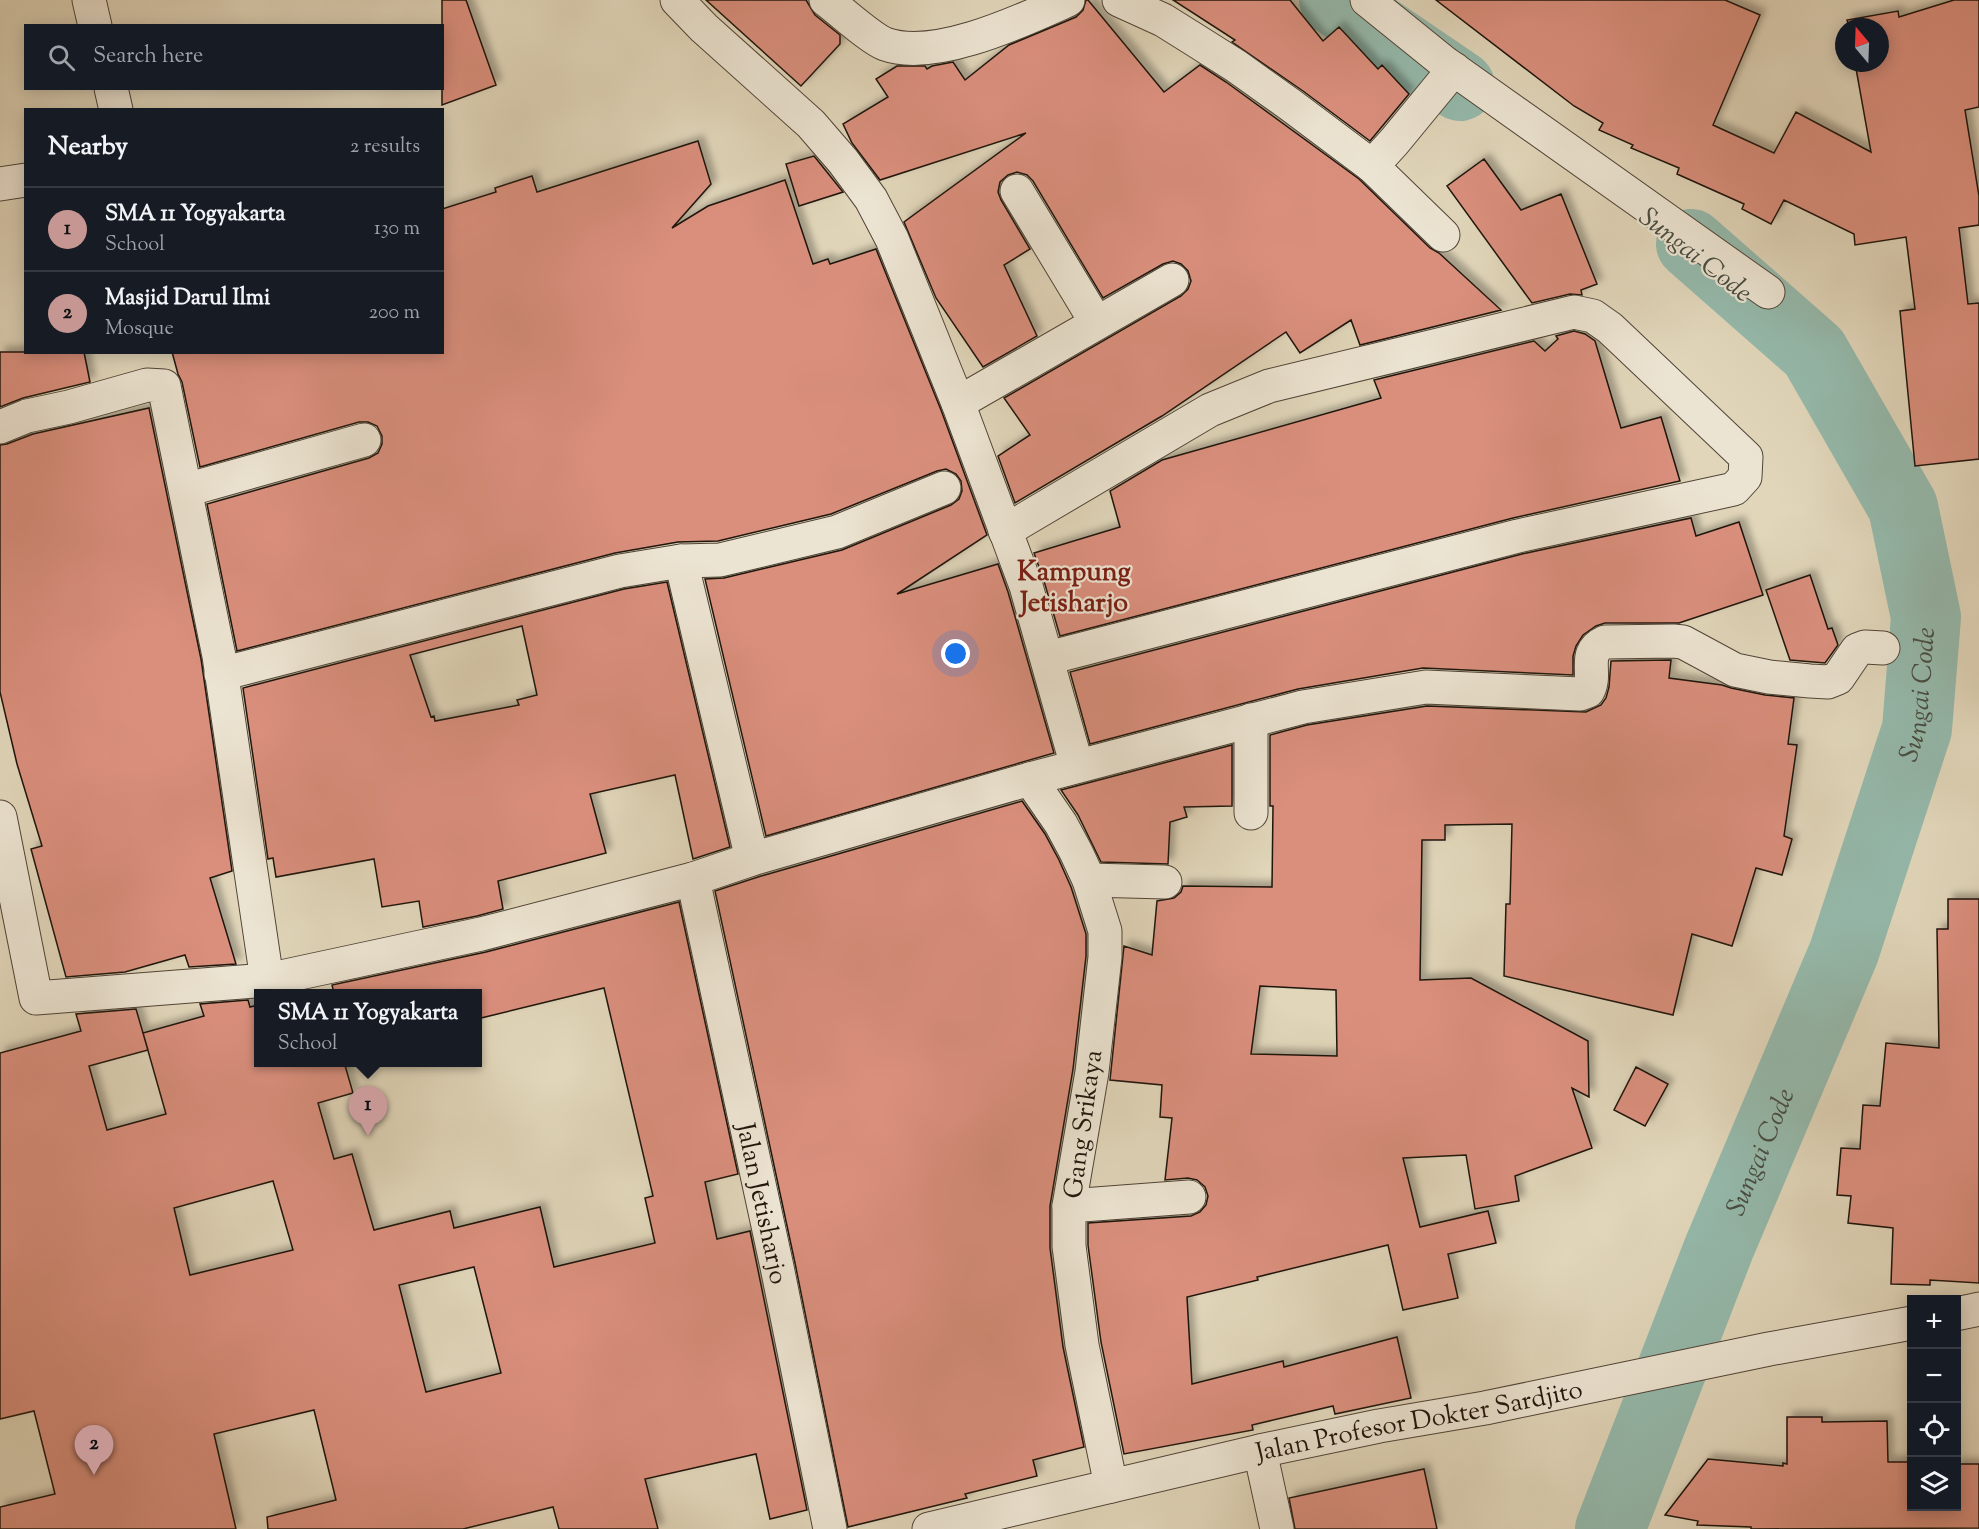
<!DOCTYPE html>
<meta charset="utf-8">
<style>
:root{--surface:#171b24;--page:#20242c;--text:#f1f3f6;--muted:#9ea1a6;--line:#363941;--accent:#c59692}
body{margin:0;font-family:"Sorts Mill Goudy",serif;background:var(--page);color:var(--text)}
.controls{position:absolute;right:18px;bottom:18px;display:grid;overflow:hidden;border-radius:0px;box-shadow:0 3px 15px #0003}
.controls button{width:54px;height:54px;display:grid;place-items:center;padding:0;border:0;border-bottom:2px solid var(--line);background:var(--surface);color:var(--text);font:30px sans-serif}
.compass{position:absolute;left:1835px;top:18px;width:54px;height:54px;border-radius:50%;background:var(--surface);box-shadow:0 3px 15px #0003;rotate:341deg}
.you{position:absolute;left:956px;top:654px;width:21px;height:21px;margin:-15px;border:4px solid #fff;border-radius:50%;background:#1a73e8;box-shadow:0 0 0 9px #1a73e833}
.badge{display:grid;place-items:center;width:39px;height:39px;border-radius:50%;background:var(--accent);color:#111;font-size:20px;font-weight:700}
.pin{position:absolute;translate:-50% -50px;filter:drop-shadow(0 2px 3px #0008)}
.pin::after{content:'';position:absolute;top:32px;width:21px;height:18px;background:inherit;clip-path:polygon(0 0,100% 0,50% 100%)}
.popup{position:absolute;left:254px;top:989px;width:228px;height:78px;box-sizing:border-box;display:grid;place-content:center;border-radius:0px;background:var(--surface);filter:drop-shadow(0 2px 4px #0005);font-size:20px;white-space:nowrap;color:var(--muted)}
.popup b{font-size:22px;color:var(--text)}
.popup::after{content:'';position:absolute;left:50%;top:100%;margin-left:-12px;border:12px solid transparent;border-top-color:var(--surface)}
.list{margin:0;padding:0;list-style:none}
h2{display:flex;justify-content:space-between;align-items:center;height:78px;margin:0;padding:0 24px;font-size:26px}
h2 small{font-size:20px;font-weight:400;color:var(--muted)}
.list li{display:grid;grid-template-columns:39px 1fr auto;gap:18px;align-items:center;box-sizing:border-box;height:84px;padding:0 24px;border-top:2px solid var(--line)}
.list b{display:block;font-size:22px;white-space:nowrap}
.list p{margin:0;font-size:20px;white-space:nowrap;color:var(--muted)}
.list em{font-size:20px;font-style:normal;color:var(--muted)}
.icon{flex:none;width:33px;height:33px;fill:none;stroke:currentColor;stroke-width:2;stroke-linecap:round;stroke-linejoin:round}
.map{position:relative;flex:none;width:1979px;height:1529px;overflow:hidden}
.search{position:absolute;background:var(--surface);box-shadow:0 3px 15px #0003;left:24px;top:24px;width:420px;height:66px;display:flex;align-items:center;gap:15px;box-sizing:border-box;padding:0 21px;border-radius:0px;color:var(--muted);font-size:22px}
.panel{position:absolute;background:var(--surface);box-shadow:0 3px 15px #0003;left:24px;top:108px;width:420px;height:246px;border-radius:0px}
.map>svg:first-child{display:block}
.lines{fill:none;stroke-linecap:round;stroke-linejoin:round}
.river{stroke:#95b9ab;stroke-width:70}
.building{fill:#da8f7d;stroke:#1f140b;stroke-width:1.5;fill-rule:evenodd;filter:url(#shadow)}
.minor-casing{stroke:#504437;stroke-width:35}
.minor{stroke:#ece4d2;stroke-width:33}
.labels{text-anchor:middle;stroke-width:4.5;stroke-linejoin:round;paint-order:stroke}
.street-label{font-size:26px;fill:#1f140b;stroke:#ece4d2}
.water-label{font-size:27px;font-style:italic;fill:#484e43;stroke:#ece4d2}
.neighbourhood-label{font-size:27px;font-weight:bold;fill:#7a1f14;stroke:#ece4d2}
</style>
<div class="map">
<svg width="1979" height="1529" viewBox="0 0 1979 1529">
<defs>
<filter id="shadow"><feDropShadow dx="5.5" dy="-5.5" stdDeviation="3" flood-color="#0004"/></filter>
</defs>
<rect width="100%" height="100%" fill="#e1d6ba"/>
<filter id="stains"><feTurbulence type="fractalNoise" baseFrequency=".00333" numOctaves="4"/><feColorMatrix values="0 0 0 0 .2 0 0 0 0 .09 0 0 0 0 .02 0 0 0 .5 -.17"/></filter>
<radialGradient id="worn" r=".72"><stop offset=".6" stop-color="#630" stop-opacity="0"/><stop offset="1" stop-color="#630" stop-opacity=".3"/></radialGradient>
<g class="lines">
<g class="river">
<path d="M1334 0 1460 86"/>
<path id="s1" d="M1610 1529 1719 1248 1844 952 1917 729 1926 617 1903 507 1814 352 1691 244"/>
</g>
</g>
<path class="building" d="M442 0H466L496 85 442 105Z
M706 0H806L815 15 840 35V44L801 86Z
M1086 0H1088L1164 92 1200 65 1226 82 1359 179 1430 248 1439 253 1501 310 1360 345 1351 320 1300 353 1286 332 1162 416 1015 503 998 456 1030 435 1004 398 1181 296 1188 289 1191 281 1188 271 1181 264 1173 261 1163 264 1103 298 1033 181 1027 175 1017 172 1008 175 1000 182 998 192 1001 200 1030 249 1004 265 1037 336 983 367 936 298 904 222 1026 133 880 180 852 143 843 124 888 97 876 79 897 66H925L927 69 932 66 953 62 965 80 1009 45 1076 17 1083 10Z
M1173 0H1290L1323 41 1339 27 1378 69 1382 65 1409 94 1370 141 1303 91 1232 42 1235 40Z
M1436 0H1725L1760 15 1713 125 1774 153 1796 112 1871 152 1855 63H1880V27H1849L1847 20 1898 11 1899 17 1954 0H1979V107L1965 110 1979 196V225L1959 228 1968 304 1979 303V459L1915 466 1900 311 1915 309 1906 237 1855 245 1854 234 1784 200 1771 224 1742 209 1744 204 1677 174 1679 168 1631 148 1633 145 1599 130 1603 123 1574 106Z
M698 141 711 184 672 228 708 206 785 180 813 264 828 259 830 264 876 249 941 410 987 535 897 594 998 564 1008 592 1054 753 766 836 705 579 724 578 842 550 951 505 959 499 962 491 961 481 956 474 946 469 937 471 831 514 718 541 678 542 615 553 237 651 207 504 369 458 378 453 382 444V436L377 426 368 422H359L200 467 182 382 178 374 172 352H442V209L496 192 495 188 532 176 537 192Z
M814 156 843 192 799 206 786 164Z
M1484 159 1521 210 1561 194 1597 284 1581 290 1582 295 1570 294 1532 303 1447 186Z
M1574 331 1585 334 1595 341 1621 428 1661 417 1680 481 1513 518 1060 636 1044 581 1034 553 1120 527 1110 491 1162 460 1381 398 1374 380 1534 341 1545 351 1558 339 1556 336Z
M0 352H84L90 382 23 398 0 407Z
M149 408 201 659 232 871 210 878 236 964 189 967 185 955 125 972 66 977 31 849 42 846 17 764 0 692V445L7 444 33 434Z
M1691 518 1696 536 1739 522 1763 595 1679 623H1605L1596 626 1583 635 1576 646 1573 656V675L1423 668 1298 689 1090 744 1070 672 1522 554Z
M1810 575 1828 629 1832 628 1838 645 1825 663 1790 660 1766 590Z
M667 582 730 847 693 859 675 775 590 794 606 853 498 881 503 909 477 916 423 927 419 901 382 907 374 859 276 877 273 858 268 859 243 688 624 589ZM522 626 537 695 517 700 519 705 435 721 434 716 431 717 410 655Z
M1671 660 1669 678 1722 685 1731 688 1765 695 1794 698 1788 744 1797 745 1784 836 1792 839 1782 875 1756 868 1732 946 1692 934 1673 1015 1504 976 1506 904H1510L1512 824 1445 825V840H1422L1420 980 1471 978 1588 1041 1589 1097 1572 1088 1592 1148 1515 1176 1519 1201 1475 1209 1466 1155 1403 1158 1420 1227 1488 1211 1496 1243 1448 1254 1458 1298 1403 1310 1388 1245 1257 1277 1258 1280 1187 1297 1192 1384 1283 1361 1284 1367 1397 1337 1411 1398 1335 1414 1333 1406 1252 1425 1253 1430 1124 1454 1101 1342 1088 1245V1223L1191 1216 1200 1212 1206 1205 1208 1196 1205 1187 1197 1180 1188 1178 1165 1180 1172 1118 1160 1117 1162 1085 1110 1080 1124 946 1152 955 1157 901 1174 898 1181 892 1183 886 1272 887 1273 806H1270V735L1307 725 1427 706 1586 712 1601 705 1606 698 1609 687 1611 661ZM1260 986 1336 990 1337 1056 1251 1054Z
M1232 745V806L1184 807 1187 817 1170 822 1168 864 1101 862 1078 815 1061 790Z
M1022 801 1045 834 1059 860 1071 887 1086 934V956L1073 1069 1050 1206V1248L1063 1347 1084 1447 1033 1460 1037 1476 965 1494 967 1498 848 1527 795 1263 715 891 758 877Z
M1948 899H1979V1283L1930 1280V1285L1891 1284 1893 1228 1848 1223 1851 1196 1837 1195 1841 1148 1860 1149 1863 1105 1880 1106 1886 1043 1939 1048 1937 929H1948Z
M679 902 738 1174 705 1182 717 1239 750 1231 807 1510 770 1519 756 1454 645 1479 658 1529H559L553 1507 463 1529H268L267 1517 336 1500 314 1410 214 1434 236 1529H0V1507L55 1494 34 1411 0 1419V1053L81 1031 76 1014 136 1009 148 1050 89 1066 107 1130 166 1114 143 1033 204 1016 200 1004 248 1000 250 1007 258 1005V1062H344L353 1093 318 1103 334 1159 352 1154 374 1230 450 1211 454 1228 540 1207 554 1267 655 1243 645 1198 653 1196 604 988 477 1019V993H334L332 985 486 952ZM273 1181 293 1250 190 1275 174 1208ZM474 1267 501 1373 426 1392 399 1285Z
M1636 1067 1668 1084 1645 1126 1614 1110Z
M1787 1417H1822V1422L1887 1421 1888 1462H1911V1506H1956V1464H1979V1528L1751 1529V1527L1697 1525 1698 1521 1665 1515 1708 1459 1783 1466V1463L1787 1464Z
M1424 1469 1437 1529H1295L1289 1498Z"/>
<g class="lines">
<g class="minor-casing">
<g id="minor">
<path d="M89 0 95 26"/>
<path d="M677 0 704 28 811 124 843 161 871 199 892 239 958 403 1026 586 1077 766"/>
<path d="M826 0C841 11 870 38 885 44 935 62 1021 21 1068 0"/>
<path d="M1119 0 1163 20 1195 40 1236 66 1292 106 1372 166 1443 235"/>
<path d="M1367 0 1445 63 1768 292"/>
<path d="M111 88 116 110"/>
<path d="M1372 166 1394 142 1454 69"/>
<path d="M0 184 26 180"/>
<path d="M1017 191 1096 322"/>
<path d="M958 403 1172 280"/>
<path d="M0 427 27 416 69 407 147 385 164 386 219 656 267 980"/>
<path d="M186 490 364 440"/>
<path d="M1005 531 1210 410 1269 386 1574 312 1593 316 1610 328 1746 457 1745 477 1734 489 1518 536 1048 658"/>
<path d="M221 674 620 571 681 561"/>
<path d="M1251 720V813"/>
<path d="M1030 779 1061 824 1076 852 1089 880 1105 931V957L1092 1072 1069 1206V1246L1082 1345 1111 1486"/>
<path d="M0 817 36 998 267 980 481 934 693 879 752 859 1030 779 1303 707 1426 687 1580 694 1588 691C1598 673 1581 653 1605 642L1673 641 1683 642 1735 670 1769 677 1810 681 1828 682 1838 678 1857 650 1865 647 1883 648"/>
<path d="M752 859 681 561 720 560 837 532 944 488"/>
<path id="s2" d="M693 879 777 1267 830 1529"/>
<path d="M1089 880 1165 882"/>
<path d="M1069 1206 1189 1197"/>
<path d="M1956 1314 1979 1309"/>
<path d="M1260 1451 1277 1529"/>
<path id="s3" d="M929 1529 1260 1451 1379 1426 1485 1408 1769 1349 1912 1323"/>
</g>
</g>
<use href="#minor" class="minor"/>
</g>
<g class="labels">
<g class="street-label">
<text transform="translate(1082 1124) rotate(-82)" y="9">Gang Srikaya</text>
<text dy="9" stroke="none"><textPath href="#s2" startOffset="332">Jalan Jetisharjo</textPath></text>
<text dy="9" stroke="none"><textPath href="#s3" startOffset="502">Jalan Profesor Dokter Sardjito</textPath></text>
</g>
<g class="water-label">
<text transform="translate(1696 254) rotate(38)" y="9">Sungai Code</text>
<text dy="9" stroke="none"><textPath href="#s1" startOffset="892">Sungai Code</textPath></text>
<text dy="9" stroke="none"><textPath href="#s1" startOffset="406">Sungai Code</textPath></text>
</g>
<g class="neighbourhood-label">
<text x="1074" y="580">Kampung<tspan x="1074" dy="31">Jetisharjo</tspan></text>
</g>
</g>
<rect width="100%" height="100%" filter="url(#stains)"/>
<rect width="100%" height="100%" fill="url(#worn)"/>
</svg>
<div class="controls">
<button>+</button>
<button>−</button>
<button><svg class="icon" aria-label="locate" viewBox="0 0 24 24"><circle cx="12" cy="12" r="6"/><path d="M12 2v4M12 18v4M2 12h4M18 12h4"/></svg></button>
<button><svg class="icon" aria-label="layers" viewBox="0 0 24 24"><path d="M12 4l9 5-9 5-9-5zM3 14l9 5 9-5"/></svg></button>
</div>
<svg class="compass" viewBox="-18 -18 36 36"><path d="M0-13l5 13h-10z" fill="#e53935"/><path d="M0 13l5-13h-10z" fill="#9ea1a6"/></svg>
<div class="you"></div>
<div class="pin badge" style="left:368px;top:1136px">1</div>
<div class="popup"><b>SMA 11 Yogyakarta</b>School</div>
<div class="pin badge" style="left:94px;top:1475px">2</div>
<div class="search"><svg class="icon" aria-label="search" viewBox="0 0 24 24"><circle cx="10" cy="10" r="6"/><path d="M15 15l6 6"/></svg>Search here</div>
<section class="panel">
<h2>Nearby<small>2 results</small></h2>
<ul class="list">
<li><span class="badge">1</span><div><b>SMA 11 Yogyakarta</b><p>School</p></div><em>130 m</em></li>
<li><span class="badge">2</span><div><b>Masjid Darul Ilmi</b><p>Mosque</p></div><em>200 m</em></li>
</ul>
</section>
</div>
